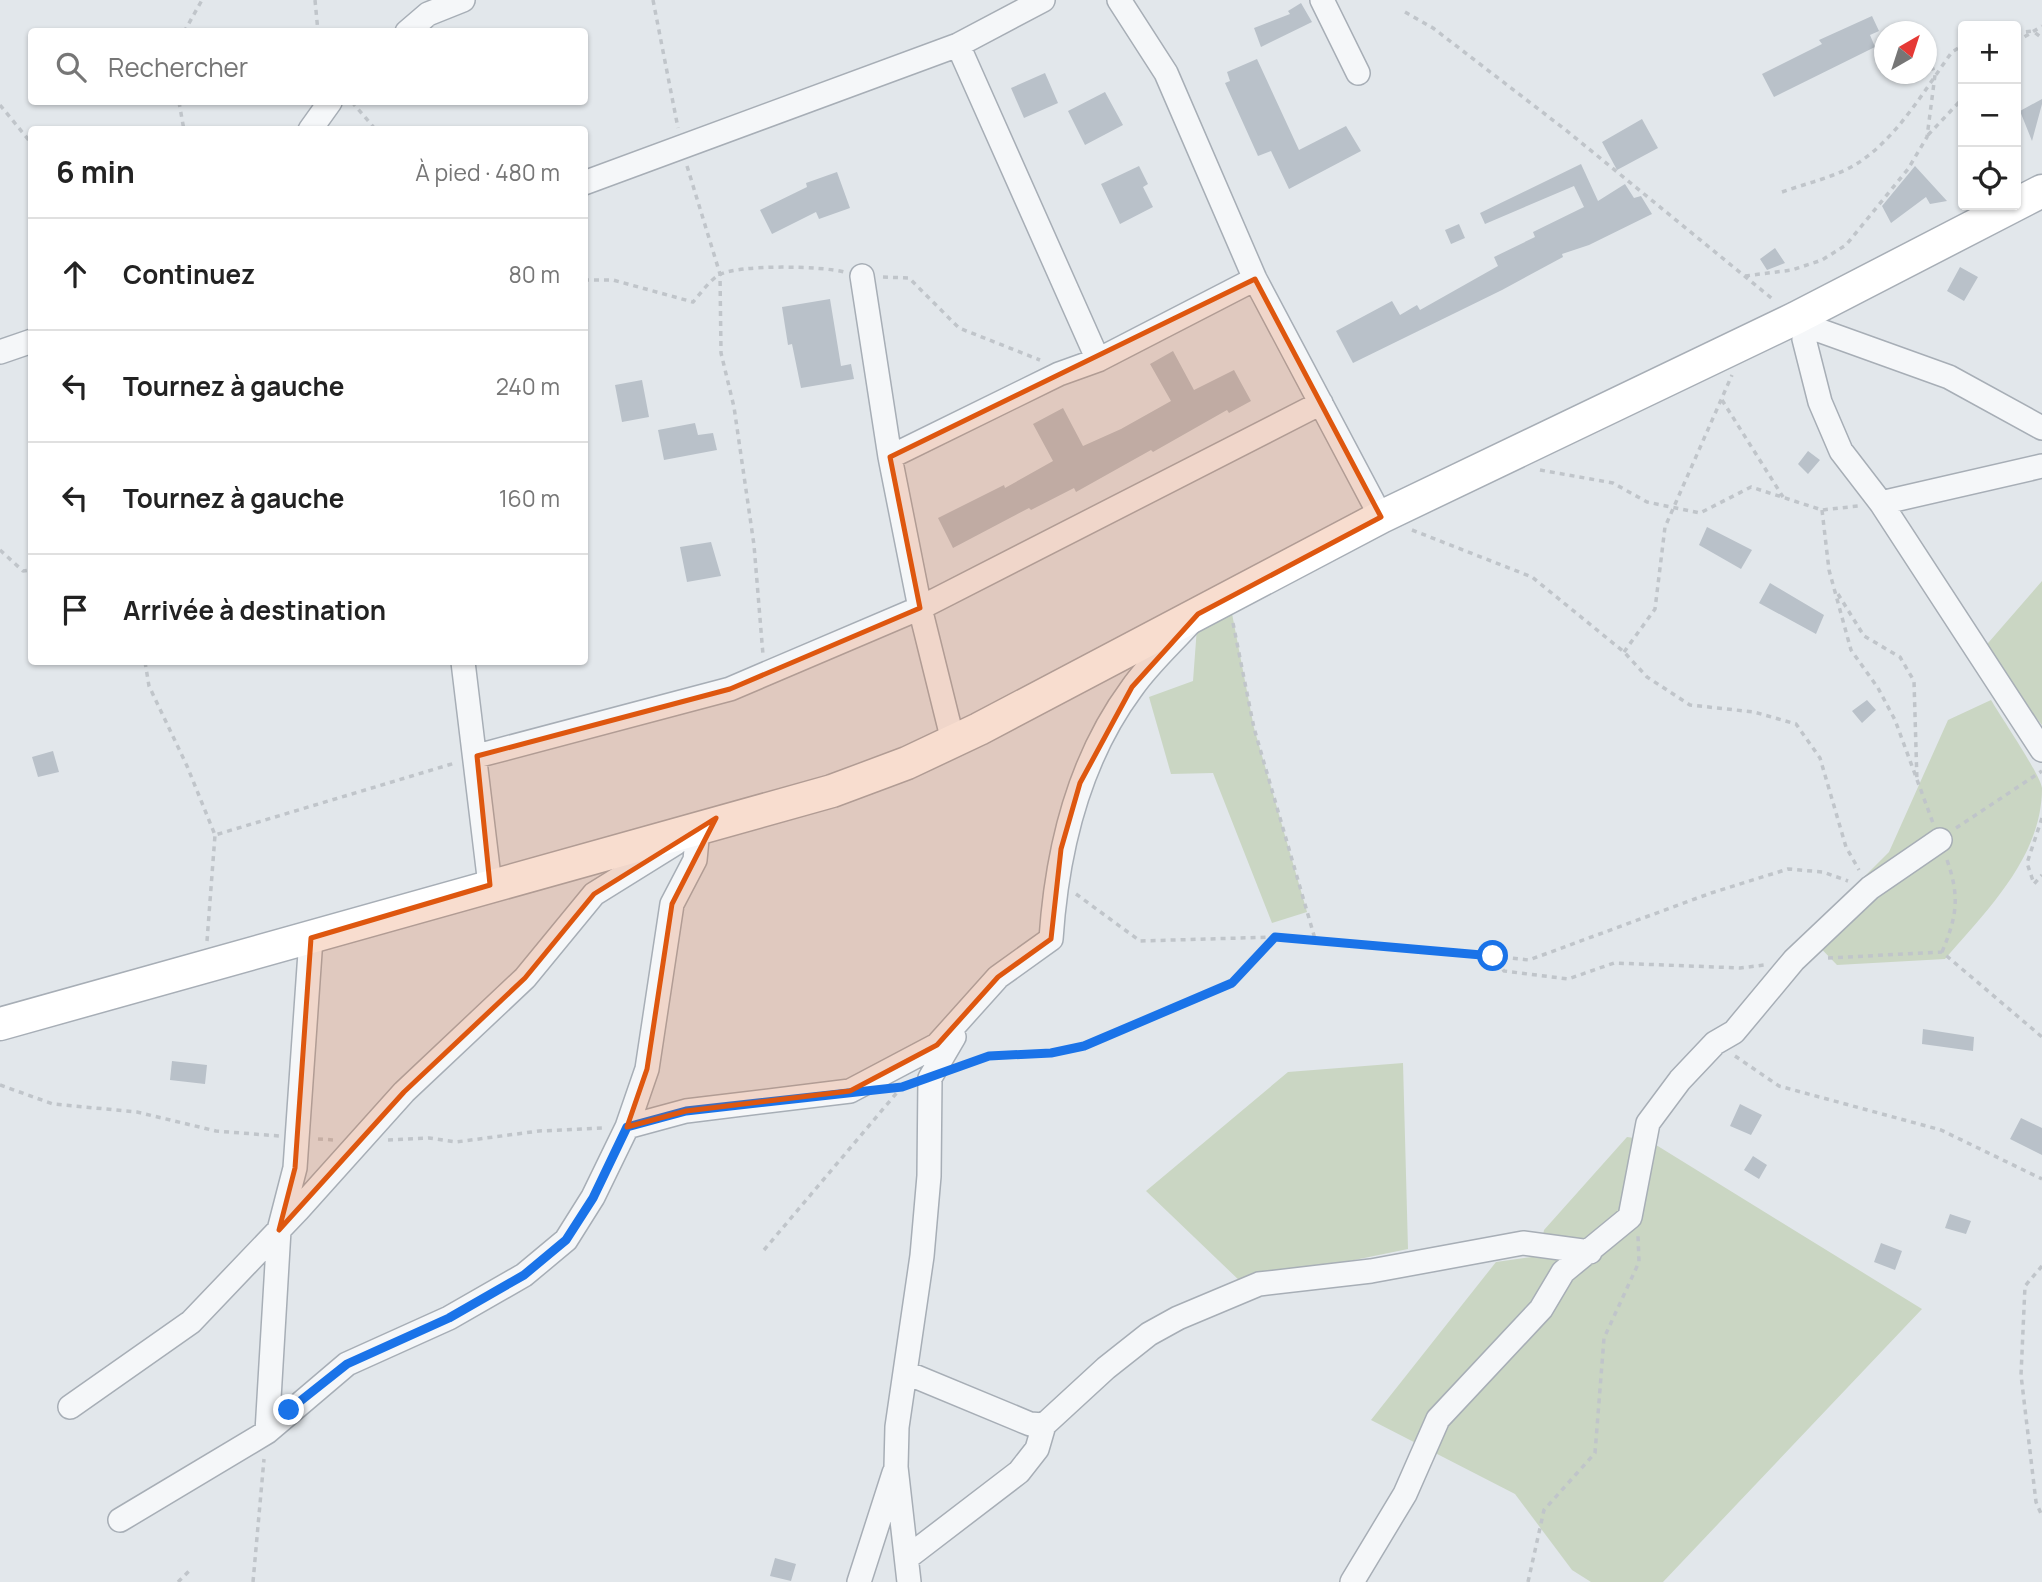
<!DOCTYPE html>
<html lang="fr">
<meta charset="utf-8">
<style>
:root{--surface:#fff;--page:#f6f6f6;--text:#222;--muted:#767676;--line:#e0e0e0}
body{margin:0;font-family:Manrope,sans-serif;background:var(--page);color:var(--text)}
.controls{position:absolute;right:21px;top:21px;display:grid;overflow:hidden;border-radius:7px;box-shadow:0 2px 5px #0004}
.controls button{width:63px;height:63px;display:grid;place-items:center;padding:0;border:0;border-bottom:2px solid var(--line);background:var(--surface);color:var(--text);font:35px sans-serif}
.compass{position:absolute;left:1874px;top:21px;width:63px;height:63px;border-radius:50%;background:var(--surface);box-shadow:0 2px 5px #0004;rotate:39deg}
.stop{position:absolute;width:21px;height:21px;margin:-16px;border:5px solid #1a73e8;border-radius:50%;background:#fff}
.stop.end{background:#1a73e8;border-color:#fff;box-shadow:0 2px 7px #0008}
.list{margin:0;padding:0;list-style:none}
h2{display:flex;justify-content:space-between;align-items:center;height:91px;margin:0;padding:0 28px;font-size:30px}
h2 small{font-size:23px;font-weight:400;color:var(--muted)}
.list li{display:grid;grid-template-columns:46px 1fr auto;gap:21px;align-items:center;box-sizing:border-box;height:112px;padding:0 28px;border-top:2px solid var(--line)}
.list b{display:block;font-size:26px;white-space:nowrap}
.list em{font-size:23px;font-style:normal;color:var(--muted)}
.icon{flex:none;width:38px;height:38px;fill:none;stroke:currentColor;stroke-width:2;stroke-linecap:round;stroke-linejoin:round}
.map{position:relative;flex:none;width:2042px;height:1582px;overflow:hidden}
.search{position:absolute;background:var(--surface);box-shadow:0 2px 5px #0004;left:28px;top:28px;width:560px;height:77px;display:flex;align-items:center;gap:18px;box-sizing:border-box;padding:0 24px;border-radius:7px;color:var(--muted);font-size:26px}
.panel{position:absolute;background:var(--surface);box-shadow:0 2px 5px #0004;left:28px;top:126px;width:560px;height:539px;border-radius:7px}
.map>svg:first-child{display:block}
.green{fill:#cad6c3}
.building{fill:#b9c1c9}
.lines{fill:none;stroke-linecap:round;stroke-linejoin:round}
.street-casing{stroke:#a7aeb6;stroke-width:26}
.secondary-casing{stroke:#a7aeb6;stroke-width:35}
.path{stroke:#c0c5ca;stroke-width:3.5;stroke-dasharray:5 5;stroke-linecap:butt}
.street{stroke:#f5f7f9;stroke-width:23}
.secondary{stroke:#fff;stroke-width:32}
.route{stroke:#1a73e8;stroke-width:9}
.marked{fill:#de570f;fill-opacity:0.2;stroke:#de570f;stroke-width:5;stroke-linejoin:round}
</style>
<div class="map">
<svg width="2042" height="1582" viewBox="0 0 2042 1582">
<rect width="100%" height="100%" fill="#e2e7eb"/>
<path class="green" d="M2042 581V725L1982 650Z
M1229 598 1254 728 1307 912 1272 923 1213 773 1171 774 1149 697 1193 681 1198 614Z
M1991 700C2001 717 2040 774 2042 788 2042 858 1985 912 1945 959L1837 965 1807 934 1889 852 1948 720Z
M1403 1063 1408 1249 1242 1283 1146 1191 1288 1072Z
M1627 1137 1648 1140 1922 1309 1663 1582H1591L1572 1570 1515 1494 1371 1420 1496 1262 1539 1256 1544 1230Z"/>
<path class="building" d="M1301 3 1312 22 1261 47 1254 28 1290 14 1288 11Z
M1872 16 1879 31 1870 35 1875 47 1774 97 1762 74 1822 44 1819 40Z
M1257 59 1299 150 1346 126 1361 151 1289 189 1271 151 1258 156 1225 83 1230 81 1227 72Z
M1045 73 1058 103 1024 118 1011 88Z
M1105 92 1123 125 1085 145 1068 111Z
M2042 99V104L2032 141 2020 111Z
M1642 119 1658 148 1617 170 1602 142Z
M1581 164 1598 201 1625 184 1634 198 1641 196 1652 214 1589 245 1562 254 1563 257 1502 290 1353 363 1336 331 1392 301 1400 315 1417 305 1420 310 1498 266 1494 257 1535 237 1533 232 1584 207 1574 186 1485 224 1480 213Z
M1139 166 1148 184 1143 187 1153 207 1120 224 1101 184Z
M1915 166 1947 201 1930 204 1926 197 1891 223 1882 206Z
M837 172 850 208 819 219 816 212 772 234 760 210 807 187 806 183Z
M1459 224 1465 238 1451 244 1445 230Z
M1775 248 1785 263 1767 270 1760 259Z
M1960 267 1978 277 1964 301 1947 291Z
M830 299 841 366 851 364 854 379 801 388 792 344 788 345 782 307Z
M1173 351 1194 390 1234 370 1251 401 1229 413 1227 410 1153 452 1151 450 1076 492 1074 488 1031 510 1029 508 953 548 938 518 1004 485 1005 488 1053 461 1033 424 1063 408 1083 446 1121 429 1171 401 1150 364Z
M642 380 649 417 622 422 615 385Z
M695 423 698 435 713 433 717 450 664 460 658 430Z
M1808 451 1820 460 1808 474 1798 464Z
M1707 527 1752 550 1741 569 1699 545Z
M711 542 721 576 687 582 680 547Z
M1770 583 1824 615 1816 634 1759 603Z
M1867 700 1876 710 1862 723 1852 711Z
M53 751 59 772 38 777 32 757Z
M1923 1029 1974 1037 1973 1051 1922 1044Z
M172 1061 207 1065 205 1084 170 1080Z
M1740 1104 1762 1115 1751 1135 1730 1126Z
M2021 1118 2042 1128V1155L2010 1139Z
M1753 1156 1767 1165 1759 1179 1744 1170Z
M1950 1214 1971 1221 1966 1234 1945 1228Z
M1881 1243 1902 1251 1895 1270 1874 1262Z
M775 1558 796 1564 791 1581 770 1576Z"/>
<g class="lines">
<g class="street-casing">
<path id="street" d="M1119 0 1166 73 1255 279 1381 517
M1322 0 1358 73
M407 32 428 14 463 0
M958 45 1098 360
M310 130 330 102
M584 183 958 45 1043 0
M862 276 890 457 920 608 1321 403
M1796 318 1810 327 1949 377 2042 428
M1810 327 1804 339 1820 402 1841 451 1881 503 2042 750
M0 352 32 341
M890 457 1059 374 1098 360 1255 279
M1881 503 2042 466
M463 662 490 885
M477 756 730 689 920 608 953 741
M627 1127 686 1111 850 1091 937 1045 998 977 1051 939C1057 850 1078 761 1132 688 1148 665 1170 645 1189 624
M907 1373 1030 1424 1044 1425 1106 1368 1149 1334 1178 1318 1259 1284 1371 1271 1523 1243 1590 1252
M70 1407 191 1322 298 1210 404 1092 525 978 594 894 676 843
M267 1432 279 1230 295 1168 311 938
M120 1520 267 1432 347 1364 449 1318 524 1275 566 1240 593 1197 627 1127 647 1069 672 904 695 860 698 829
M908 1557 1019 1472 1037 1449 1044 1425
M859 1582 894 1473
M909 1582 896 1467 897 1427 922 1256 929 1176 930 1078 954 1037
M1352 1582 1405 1494 1438 1419 1541 1309 1563 1272 1630 1217 1648 1123 1680 1080 1715 1043 1734 1032 1794 960 1870 888 1940 840"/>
</g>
<g class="secondary-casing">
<path id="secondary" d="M0 1024 832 791 907 763 979 729 1381 517 1796 318 2042 191"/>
</g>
<path class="path" d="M315 0 318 32
M653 0 678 128
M1405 12 1433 28 1567 131 1775 301
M184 32 202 0
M2016 33 2033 31 2042 38
M2016 42 2042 26
M179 102 184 130
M352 102 376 130
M0 105 32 144
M1928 135 1963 98
M687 166 720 274 721 353 734 407 754 545 763 655
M1782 192C1807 183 1836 177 1858 163 1898 137 1925 89 1952 52L1963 45
M1745 276 1792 270 1822 260 1846 245 1908 169 1927 137 1935 75 1926 48
M883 277 909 278 959 328 1040 360
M584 280H613L693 302C700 294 710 280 719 275 739 264 822 266 844 272
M1722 400 1783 497
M1540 470 1613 483 1647 502 1700 513 1751 487 1822 510 1858 506
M1822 510 1829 570 1851 650 1878 688 1895 720 1933 823
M1412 530 1532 577 1624 652 1647 677 1690 705 1754 712 1796 724 1820 758 1846 847 1859 870
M0 550 23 571 32 570
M1838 594 1864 636 1900 657 1914 681 1917 782
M1233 623 1254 728 1315 939
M1624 652 1655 609 1665 527 1732 375
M145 662 149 686 187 766 215 835 455 763
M2042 818 2027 863 2034 884 2042 875
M1956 828 2042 771
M1076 894 1140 941 1275 937 1493 956 1504 971 1568 979 1614 963 1740 968 1764 965
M207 941 215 835
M1942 952C1957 916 1960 897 1947 860
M1493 956 1529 960 1711 893 1788 869 1823 872 1848 881
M1828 958 1942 952 2042 1037
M1735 1056 1779 1086 1941 1130 2042 1179
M961 1067 989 1056 1051 1053 1084 1046 1128 1028 1232 983 1275 938
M0 1085 53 1104 137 1112 216 1131 279 1136
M318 1139 335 1140
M388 1140 429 1138 456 1142 539 1131 603 1128
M764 1250 900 1089
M2042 1266 2025 1286 2021 1375 2036 1502 2042 1516
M178 1582 191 1569
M253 1582 264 1459
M1528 1582 1544 1510 1595 1453 1604 1338 1639 1262 1638 1236"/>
<use href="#street" class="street"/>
<use href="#secondary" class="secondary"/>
</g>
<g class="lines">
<path class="route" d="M289 1410 347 1364 449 1318 524 1275 566 1240 593 1198 627 1127 686 1111 902 1087 989 1056 1051 1053 1084 1046 1232 983 1275 937 1493 956"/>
</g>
<path class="marked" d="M1255 279 1381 517 1198 614 1132 687 1080 783 1061 849 1051 939 998 977 937 1045 850 1091 686 1111 627 1127 647 1069 672 904 716 818 594 894 525 978 404 1092 279 1230 295 1168 311 938 490 885 477 756 730 689 920 608 890 457Z"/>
</svg>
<div class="controls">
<button>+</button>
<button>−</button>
<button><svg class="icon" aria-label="locate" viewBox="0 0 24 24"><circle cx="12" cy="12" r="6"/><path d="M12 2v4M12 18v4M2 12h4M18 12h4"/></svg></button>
</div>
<svg class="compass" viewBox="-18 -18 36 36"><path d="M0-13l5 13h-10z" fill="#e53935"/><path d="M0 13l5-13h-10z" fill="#767676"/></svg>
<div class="stop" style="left:1493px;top:956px"></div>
<div class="stop end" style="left:289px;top:1410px"></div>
<div class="search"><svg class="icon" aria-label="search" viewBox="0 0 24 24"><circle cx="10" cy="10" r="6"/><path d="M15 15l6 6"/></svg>Rechercher</div>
<section class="panel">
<h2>6 min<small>À pied · 480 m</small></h2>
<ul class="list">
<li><svg class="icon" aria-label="ahead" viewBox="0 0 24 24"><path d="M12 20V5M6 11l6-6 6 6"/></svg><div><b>Continuez</b></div><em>80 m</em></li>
<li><svg class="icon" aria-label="left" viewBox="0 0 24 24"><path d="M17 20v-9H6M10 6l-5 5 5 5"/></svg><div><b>Tournez à gauche</b></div><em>240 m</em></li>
<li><svg class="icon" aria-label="left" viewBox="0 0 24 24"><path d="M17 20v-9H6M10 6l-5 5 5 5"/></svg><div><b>Tournez à gauche</b></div><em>160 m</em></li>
<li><svg class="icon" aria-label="arrive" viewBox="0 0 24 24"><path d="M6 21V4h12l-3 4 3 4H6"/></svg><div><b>Arrivée à destination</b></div></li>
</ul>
</section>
</div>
